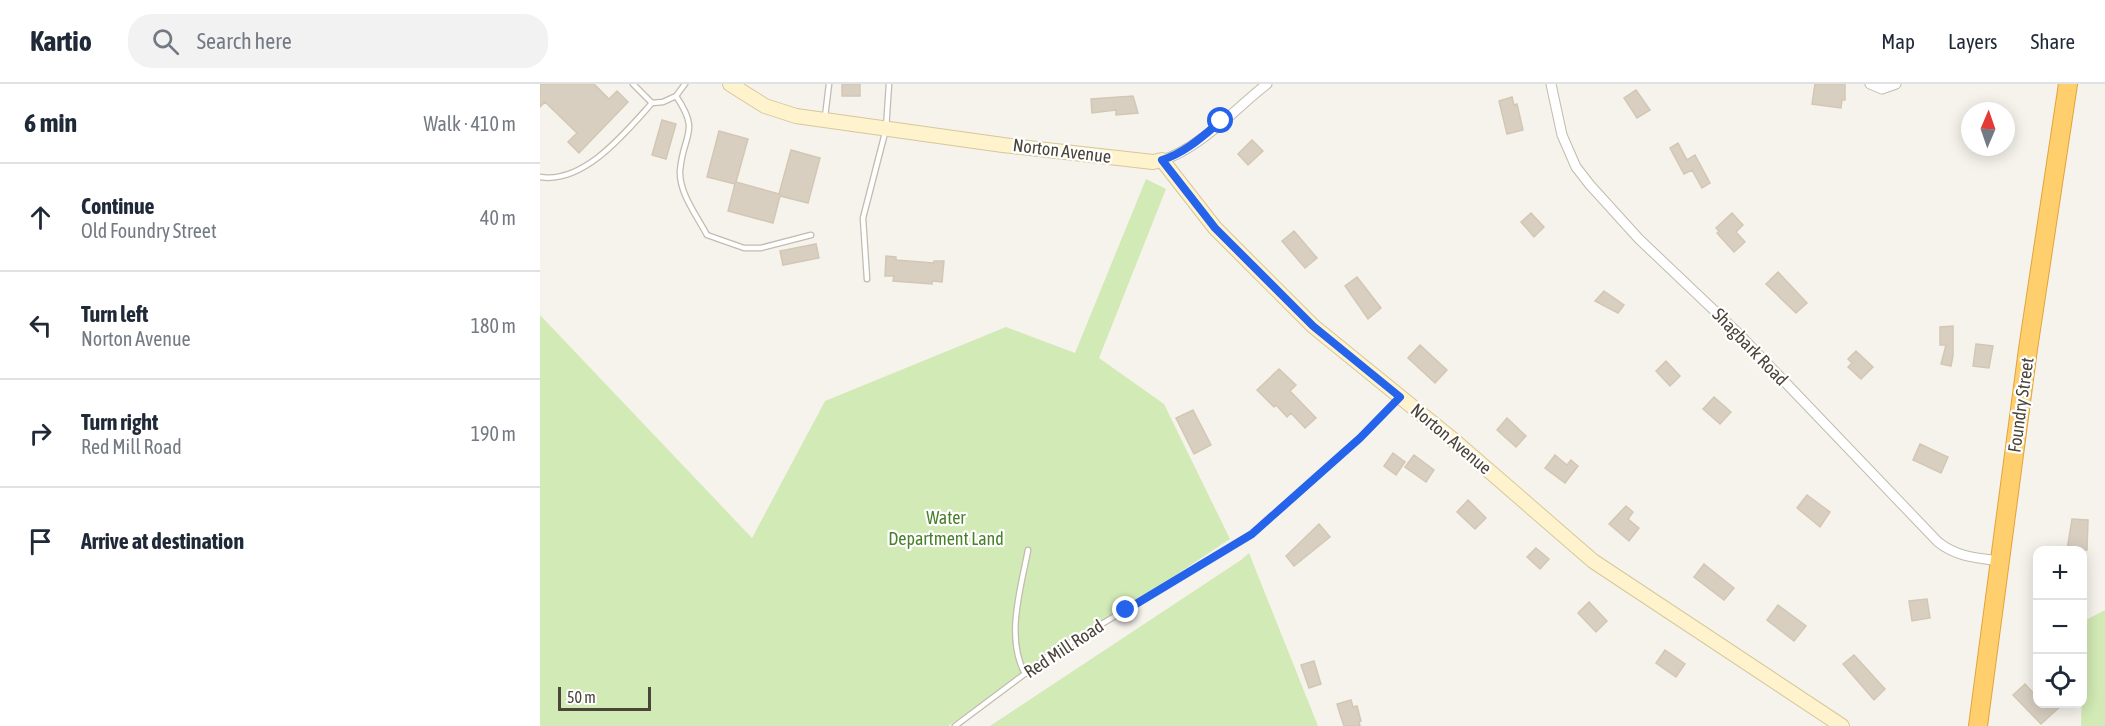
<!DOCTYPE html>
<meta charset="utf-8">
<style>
:root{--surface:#fff;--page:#f2f2f3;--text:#1f2937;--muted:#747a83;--line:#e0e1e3}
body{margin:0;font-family:"Asap Condensed",sans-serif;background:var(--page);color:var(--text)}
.controls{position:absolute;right:18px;bottom:18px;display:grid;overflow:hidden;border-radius:12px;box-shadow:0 3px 15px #0003}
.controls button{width:54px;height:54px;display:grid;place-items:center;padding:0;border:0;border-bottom:2px solid var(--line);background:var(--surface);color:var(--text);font:30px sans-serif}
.compass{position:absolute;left:1421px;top:18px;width:54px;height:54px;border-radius:50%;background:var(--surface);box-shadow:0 3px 15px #0003;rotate:2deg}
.scale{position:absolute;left:18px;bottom:15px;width:93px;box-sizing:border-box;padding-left:6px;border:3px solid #4b4439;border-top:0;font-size:16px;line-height:21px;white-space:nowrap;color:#4b4439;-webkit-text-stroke:4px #fff;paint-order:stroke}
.stop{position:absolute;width:18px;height:18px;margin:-14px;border:4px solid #2563eb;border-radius:50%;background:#fff}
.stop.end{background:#2563eb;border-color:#fff;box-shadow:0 2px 6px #0008}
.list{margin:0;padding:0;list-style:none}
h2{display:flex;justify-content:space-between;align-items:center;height:78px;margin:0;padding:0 24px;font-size:26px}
h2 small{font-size:20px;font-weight:400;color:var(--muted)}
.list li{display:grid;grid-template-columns:39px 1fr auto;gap:18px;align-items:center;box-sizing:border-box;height:108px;padding:0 24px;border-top:2px solid var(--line)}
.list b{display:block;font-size:22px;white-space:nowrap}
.list p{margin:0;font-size:20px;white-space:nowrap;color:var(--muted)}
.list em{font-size:20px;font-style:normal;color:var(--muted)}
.icon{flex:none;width:33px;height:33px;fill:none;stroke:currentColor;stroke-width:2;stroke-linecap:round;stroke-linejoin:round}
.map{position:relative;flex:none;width:1565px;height:642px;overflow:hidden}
header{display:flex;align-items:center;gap:36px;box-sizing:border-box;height:84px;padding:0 30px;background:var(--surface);border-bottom:2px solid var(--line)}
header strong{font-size:28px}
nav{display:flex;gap:33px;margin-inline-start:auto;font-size:21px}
.search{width:420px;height:54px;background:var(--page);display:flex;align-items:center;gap:15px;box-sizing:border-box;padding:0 21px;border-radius:24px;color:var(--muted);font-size:22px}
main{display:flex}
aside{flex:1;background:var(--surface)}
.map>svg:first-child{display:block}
.green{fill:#d2eab5}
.building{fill:#d8cfc1;stroke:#d3c7b4;stroke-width:1.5}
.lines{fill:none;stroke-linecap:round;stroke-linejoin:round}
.lane-casing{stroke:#c2bbae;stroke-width:7}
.street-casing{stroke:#c2bbae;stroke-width:11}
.secondary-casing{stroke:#d6c79b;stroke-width:16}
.highway-casing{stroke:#e0a43c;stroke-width:20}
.lane{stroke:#fff;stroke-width:4.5}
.street{stroke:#fff;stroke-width:9}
.secondary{stroke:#fff3cd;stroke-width:14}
.highway{stroke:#ffcf6e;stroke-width:18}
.route{stroke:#2563eb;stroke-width:8}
.labels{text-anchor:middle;stroke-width:4.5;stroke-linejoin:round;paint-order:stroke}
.street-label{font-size:18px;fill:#4b4439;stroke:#fff}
.park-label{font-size:18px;fill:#4a7f2a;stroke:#fff}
</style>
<header>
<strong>Kartio</strong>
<div class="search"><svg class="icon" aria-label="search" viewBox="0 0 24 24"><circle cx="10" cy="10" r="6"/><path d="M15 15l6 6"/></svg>Search here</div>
<nav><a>Map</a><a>Layers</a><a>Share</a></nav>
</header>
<main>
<aside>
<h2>6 min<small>Walk · 410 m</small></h2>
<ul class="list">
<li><svg class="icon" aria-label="ahead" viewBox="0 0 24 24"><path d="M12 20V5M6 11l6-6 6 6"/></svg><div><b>Continue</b><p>Old Foundry Street</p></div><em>40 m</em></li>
<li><svg class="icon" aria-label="left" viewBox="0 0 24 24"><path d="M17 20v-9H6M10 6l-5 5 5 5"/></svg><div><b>Turn left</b><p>Norton Avenue</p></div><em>180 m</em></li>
<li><svg class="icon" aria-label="right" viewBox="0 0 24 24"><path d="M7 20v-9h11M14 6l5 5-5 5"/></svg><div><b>Turn right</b><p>Red Mill Road</p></div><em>190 m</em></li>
<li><svg class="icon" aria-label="arrive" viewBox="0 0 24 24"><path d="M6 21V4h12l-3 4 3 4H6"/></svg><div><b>Arrive at destination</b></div></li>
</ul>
</aside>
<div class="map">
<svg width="1565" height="642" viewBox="0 0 1565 642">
<rect width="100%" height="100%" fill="#f6f3ec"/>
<path class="green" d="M606 95 626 105 559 274 624 320 690 455 408 642H0V231L212 454 285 317 466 243 535 269Z
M709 469 778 642H450L701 476Z
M1565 526V642H1541L1544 537Z"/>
<path class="building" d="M0 0H54L69 15 77 7 88 18 39 69 28 58 37 49 5 18 0 23Z
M302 0H320V12H302Z
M1275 0H1305V16H1302L1301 24 1272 20Z
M1096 6 1110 26 1097 34 1084 14Z
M593 12 598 29 576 31V26L552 29 551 15Z
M972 13 974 21 977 20 983 46 967 50 959 17Z
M122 36 136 40 126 75 112 71Z
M179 47 208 55 196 98 239 110 251 66 280 74 268 119 240 112 233 139 188 127 195 100 167 93Z
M712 56 723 67 708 81 698 70Z
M1138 59 1147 76 1155 71 1170 99 1162 104 1152 86 1144 90 1130 64Z
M991 129 1004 143 994 153 981 138Z
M1192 129 1203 141 1196 148 1205 158 1194 168 1177 149 1179 147 1176 144Z
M754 147 777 174 765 184 742 157Z
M276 160 279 174 243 181 240 167Z
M346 172 356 173V176L394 179V177H404L402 198 392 197V200L353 197 354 192H345Z
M1238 188 1267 219 1256 229 1226 200Z
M817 193 841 224 828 235 805 202Z
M1064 207 1084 221 1078 229 1055 217Z
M1413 242V272L1411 282 1401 280 1406 261H1400V243Z
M1436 260 1453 262 1449 284 1433 282Z
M880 261 907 286 895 299 868 274Z
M1316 267 1333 283 1321 295 1308 283 1312 279 1308 275Z
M1126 277 1140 292 1130 302 1116 287Z
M739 285 756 301 750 307 776 334 765 344 751 329 747 333 736 321 734 323 717 306Z
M1174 313 1191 328 1180 340 1163 325Z
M653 326 671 361 654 370 636 334Z
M967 334 986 352 976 363 957 346Z
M1380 360 1408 373 1401 389 1373 376Z
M853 369 865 378 856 391 844 382Z
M874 371 894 386 886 398 865 383Z
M1015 371 1027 381 1031 376 1038 382 1025 399 1005 384Z
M1267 411 1290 428 1280 443 1257 424Z
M928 416 946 434 935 445 917 428Z
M1086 422 1093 428 1088 435 1099 444 1089 457 1069 440Z
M1532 435 1548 436 1547 466H1527Z
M779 440 790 453 754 482 746 472Z
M996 464 1009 475 1000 485 987 473Z
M1164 480 1194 504 1184 516 1154 493Z
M1387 515 1390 534 1372 537 1369 517Z
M1049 518 1067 537 1056 548 1038 529Z
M1238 521 1266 542 1254 557 1227 536Z
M1125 566 1145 580 1136 593 1116 579Z
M1314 571 1345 605 1334 616 1303 580Z
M774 577 781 600 769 604 761 581Z
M1485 600 1497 613V620H1523L1501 640 1473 611Z
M811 616 813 623 817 622 821 637 819 638 820 642H804L800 630 797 620Z"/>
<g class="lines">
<g class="lane-casing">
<path id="lane" d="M136 12 145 0
M112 19 123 18 136 12C161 49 143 49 140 87 139 109 157 132 167 151L204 164H221L271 151
M285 33 289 0
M0 93C44 100 85 49 112 19L93 0
M327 195 323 134 346 45 349 0
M485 590C465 553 481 504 488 466
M415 642 510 571 712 450 820 354 859 314"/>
</g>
<g class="street-casing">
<path id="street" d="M1011 0 1022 51 1036 83 1050 101 1099 155 1199 250 1398 458C1417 473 1436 474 1460 477
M1330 0 1342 5 1356 0
M622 76C658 66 697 23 727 0"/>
</g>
<g class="secondary-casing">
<path id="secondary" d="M190 0 225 22 256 32 463 61 613 78 622 76 675 144 773 242 917 359 1053 477 1302 642"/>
</g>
<g class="highway-casing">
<path id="highway" d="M1438 642 1488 265 1528 0"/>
</g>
<use href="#lane" class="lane"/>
<use href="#street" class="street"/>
<use href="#secondary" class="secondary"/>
<use href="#highway" class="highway"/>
</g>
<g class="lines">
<path class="route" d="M586 526 712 450 820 354 860 313 773 242 675 144 622 76C645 69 663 52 681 37"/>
</g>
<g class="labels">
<g class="street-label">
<text transform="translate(522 67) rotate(7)" y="6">Norton Avenue</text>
<text transform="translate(1210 263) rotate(46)" y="6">Shagbark Road</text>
<text transform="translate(1481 321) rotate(-82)" y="6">Foundry Street</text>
<text transform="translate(911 355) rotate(40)" y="6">Norton Avenue</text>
<text transform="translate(524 565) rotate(-33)" y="6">Red Mill Road</text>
</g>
<g class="park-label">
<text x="406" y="440">Water<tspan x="406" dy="21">Department Land</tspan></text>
</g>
</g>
</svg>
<div class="controls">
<button>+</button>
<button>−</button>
<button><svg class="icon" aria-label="locate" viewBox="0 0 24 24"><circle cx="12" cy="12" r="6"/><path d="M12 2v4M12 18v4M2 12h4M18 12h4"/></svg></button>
</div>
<svg class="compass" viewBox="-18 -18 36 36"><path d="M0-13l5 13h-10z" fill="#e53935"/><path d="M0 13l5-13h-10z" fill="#747a83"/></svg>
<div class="scale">50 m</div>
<div class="stop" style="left:681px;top:37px"></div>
<div class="stop end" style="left:586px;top:526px"></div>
</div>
</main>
